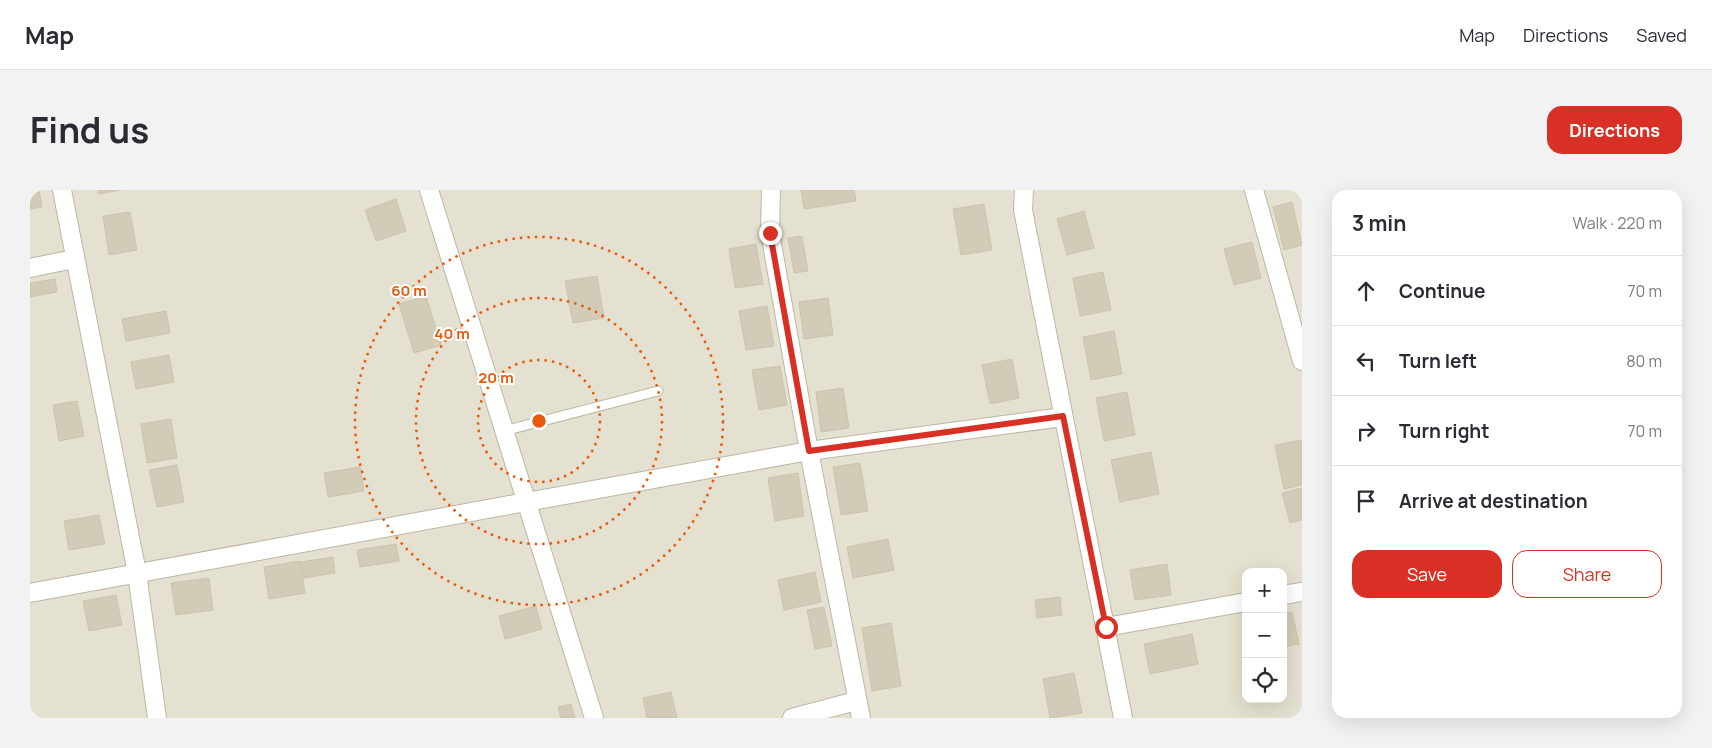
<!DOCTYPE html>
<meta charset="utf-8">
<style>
:root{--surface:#fff;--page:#f2f2f3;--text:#2b2b33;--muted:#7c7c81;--line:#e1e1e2;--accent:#d93025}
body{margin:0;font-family:Manrope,sans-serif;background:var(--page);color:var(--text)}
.controls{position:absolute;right:15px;bottom:15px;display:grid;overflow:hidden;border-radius:10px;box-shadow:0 5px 20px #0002}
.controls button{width:45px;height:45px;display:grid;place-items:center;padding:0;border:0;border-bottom:1px solid var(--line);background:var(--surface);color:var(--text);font:25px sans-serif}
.stop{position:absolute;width:15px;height:15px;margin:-11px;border:4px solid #d93025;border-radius:50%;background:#fff}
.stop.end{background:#d93025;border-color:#fff;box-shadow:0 1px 5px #0008}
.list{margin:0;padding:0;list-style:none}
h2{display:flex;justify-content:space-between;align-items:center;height:65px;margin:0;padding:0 20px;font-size:21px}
h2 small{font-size:16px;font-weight:400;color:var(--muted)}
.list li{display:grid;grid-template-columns:32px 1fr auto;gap:15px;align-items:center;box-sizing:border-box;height:70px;padding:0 20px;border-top:1px solid var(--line)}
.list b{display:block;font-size:19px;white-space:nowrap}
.list em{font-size:16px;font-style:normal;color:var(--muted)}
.actions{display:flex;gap:10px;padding:15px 20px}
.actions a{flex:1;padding:11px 0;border:1px solid var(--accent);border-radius:15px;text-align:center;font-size:18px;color:var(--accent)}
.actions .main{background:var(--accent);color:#fff}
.icon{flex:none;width:28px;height:28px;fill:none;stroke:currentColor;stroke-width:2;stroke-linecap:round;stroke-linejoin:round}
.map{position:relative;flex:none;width:1272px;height:528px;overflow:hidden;border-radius:15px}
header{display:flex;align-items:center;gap:30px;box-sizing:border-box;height:70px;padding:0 25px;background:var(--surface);border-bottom:1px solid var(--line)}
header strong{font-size:24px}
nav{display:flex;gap:28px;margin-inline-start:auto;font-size:18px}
.intro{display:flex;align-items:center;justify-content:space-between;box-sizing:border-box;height:120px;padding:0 30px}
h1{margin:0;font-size:35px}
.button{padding:12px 22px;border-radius:15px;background:var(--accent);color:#fff;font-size:18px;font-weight:700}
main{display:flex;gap:30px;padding:0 30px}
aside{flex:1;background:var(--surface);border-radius:15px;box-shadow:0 5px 20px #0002}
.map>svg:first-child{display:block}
.residential{fill:#e5e1d0;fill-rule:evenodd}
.building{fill:#d2cbb7;stroke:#cdc3ab}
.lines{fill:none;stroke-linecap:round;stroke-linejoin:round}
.service-casing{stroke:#bcb7a5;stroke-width:11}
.minor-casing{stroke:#bcb7a5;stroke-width:20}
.service{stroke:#fff;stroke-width:9}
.minor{stroke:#fff;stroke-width:18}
.route{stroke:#d93025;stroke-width:6}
.ring{fill:none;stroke:#e8590c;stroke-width:2.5;stroke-dasharray:2.5 5}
.centre{fill:#e8590c;stroke:#fff;stroke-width:2.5}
.ring-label{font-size:15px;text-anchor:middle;font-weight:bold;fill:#e8590c;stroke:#fff;stroke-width:4;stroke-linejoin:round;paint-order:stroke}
</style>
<header>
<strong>Map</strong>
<nav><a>Map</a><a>Directions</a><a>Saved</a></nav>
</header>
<div class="intro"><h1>Find us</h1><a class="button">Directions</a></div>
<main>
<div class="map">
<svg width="1272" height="528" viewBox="0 0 1272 528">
<rect width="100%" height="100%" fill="#f1eee2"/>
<path class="residential" d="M0 0H1272V528H0ZM1216 382H1253V509H1216Z"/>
<path class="building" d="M0 0H9L12 17 0 19Z
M68 0H91L68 4Z
M771 0H824L826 11 774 19Z
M366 9 376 41 346 51 335 20Z
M1262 12 1272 55 1254 60 1243 17Z
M954 14 962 60 931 65 923 19Z
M1054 21 1064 58 1037 65 1027 29Z
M100 22 107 60 79 65 73 26Z
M772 46 778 81 764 83 758 48Z
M1222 52 1231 88 1204 95 1194 59Z
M726 54 733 94 705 98 699 59Z
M1073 82 1081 120 1050 126 1043 88Z
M567 86 574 128 543 133 535 91Z
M25 89 27 102 0 107V93Z
M396 106 411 155 384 163 369 114Z
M798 108 803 145 774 149 769 112Z
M737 116 744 156 716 160 709 121Z
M136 121 140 143 96 151 92 129Z
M1084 141 1092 184 1061 190 1053 147Z
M139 165 144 192 106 199 101 172Z
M982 169 989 208 960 214 952 175Z
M750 176 757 215 729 220 722 180Z
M813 198 819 238 791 242 786 202Z
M1097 202 1105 245 1074 251 1066 208Z
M47 211 54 246 29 251 23 215Z
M141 229 147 268 117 273 111 234Z
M1272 250V295L1254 299 1245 255Z
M1121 262 1129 304 1090 312 1081 270Z
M830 273 838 321 811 325 803 277Z
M147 275 154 312 127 317 119 280Z
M330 277 334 301 298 307 294 283Z
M768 283 774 326 745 331 738 288Z
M1272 298V330L1260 333 1252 303Z
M69 325 75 354 39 360 34 331Z
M858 349 864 380 823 388 817 357Z
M366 354 369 371 330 377 327 360Z
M303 367 305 383 274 388 271 372Z
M270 371 275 403 239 409 234 377Z
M1137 374 1141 405 1105 410 1100 380Z
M785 382 791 412 754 420 748 390Z
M179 388 183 420 146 425 141 393Z
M86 405 92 435 59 441 53 411Z
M1030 407 1032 425 1007 428 1005 410Z
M506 416 512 439 475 449 469 426Z
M794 417 802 456 785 459 777 420Z
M1262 422 1269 454 1253 457V424Z
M861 433 871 496 842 501 832 438Z
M1162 444 1168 474 1120 484 1114 454Z
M1044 483 1052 523 1020 528 1013 489Z
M641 502 647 528H617L613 508Z
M541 514 545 528H531L528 517Z"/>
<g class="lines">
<g class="service-casing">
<path id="service" d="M474 241 628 201"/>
</g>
<g class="minor-casing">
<path id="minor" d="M32 0 107 383 127 528
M399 0 564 528
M741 0 740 43 779 261 831 528
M994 0 993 20 1093 528
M1224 0 1272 171
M0 78 44 69
M0 403 496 312 779 261 1033 227
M1253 405 1272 402
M1076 437 1216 412
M762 528 826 511"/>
</g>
<use href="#service" class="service"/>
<use href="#minor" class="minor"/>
</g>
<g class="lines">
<path class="route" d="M740 43 779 261 1033 226 1076 437"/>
</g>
<g class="ring">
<circle cx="509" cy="231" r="61"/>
<circle cx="509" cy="231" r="123"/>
<circle cx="509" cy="231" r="184"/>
</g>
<circle cx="509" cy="231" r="8" class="centre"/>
<g class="ring-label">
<text x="379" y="106">60 m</text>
<text x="422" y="149">40 m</text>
<text x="466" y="193">20 m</text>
</g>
</svg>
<div class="controls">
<button>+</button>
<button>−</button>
<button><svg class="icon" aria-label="locate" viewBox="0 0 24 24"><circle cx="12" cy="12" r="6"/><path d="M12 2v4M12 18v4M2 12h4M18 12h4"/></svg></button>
</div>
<div class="stop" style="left:1076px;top:437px"></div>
<div class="stop end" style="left:740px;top:43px"></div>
</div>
<aside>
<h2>3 min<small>Walk · 220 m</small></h2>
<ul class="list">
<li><svg class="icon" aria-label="ahead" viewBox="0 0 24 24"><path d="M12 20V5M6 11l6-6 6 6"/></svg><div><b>Continue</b></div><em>70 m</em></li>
<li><svg class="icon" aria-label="left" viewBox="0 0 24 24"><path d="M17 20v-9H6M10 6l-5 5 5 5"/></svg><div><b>Turn left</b></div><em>80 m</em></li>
<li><svg class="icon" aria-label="right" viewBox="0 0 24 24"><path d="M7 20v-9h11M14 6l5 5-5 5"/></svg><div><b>Turn right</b></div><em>70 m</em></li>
<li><svg class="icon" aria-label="arrive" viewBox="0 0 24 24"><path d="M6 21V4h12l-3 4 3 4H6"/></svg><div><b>Arrive at destination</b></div></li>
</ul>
<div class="actions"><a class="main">Save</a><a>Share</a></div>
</aside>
</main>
